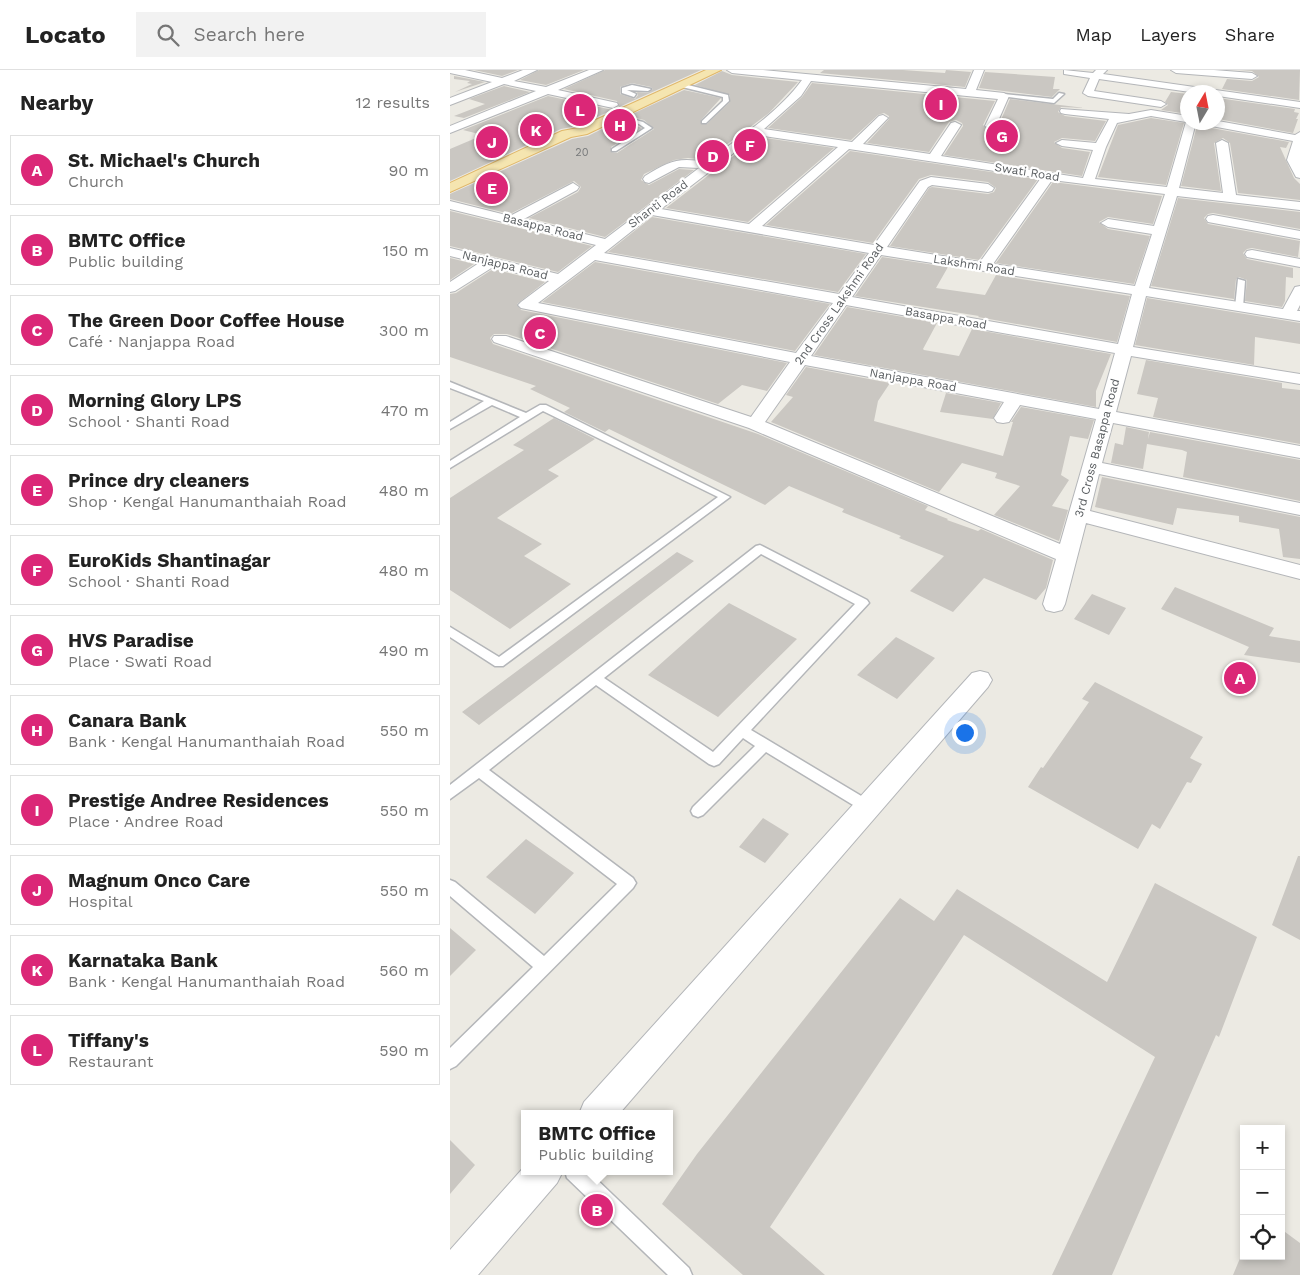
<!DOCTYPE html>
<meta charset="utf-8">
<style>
:root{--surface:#fff;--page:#f2f2f2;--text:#222;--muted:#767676;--line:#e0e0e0;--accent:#db2777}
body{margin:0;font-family:"Work Sans",sans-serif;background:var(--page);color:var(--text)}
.controls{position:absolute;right:15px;bottom:15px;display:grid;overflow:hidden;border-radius:0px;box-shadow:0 2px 8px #0003}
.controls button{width:45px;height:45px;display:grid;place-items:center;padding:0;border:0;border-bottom:1px solid var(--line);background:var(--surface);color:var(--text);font:25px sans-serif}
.compass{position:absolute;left:730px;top:15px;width:45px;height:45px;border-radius:50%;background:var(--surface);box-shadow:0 2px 8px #0003;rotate:10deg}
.you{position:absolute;left:514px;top:662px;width:18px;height:18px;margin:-12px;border:4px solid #fff;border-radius:50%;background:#1a73e8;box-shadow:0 0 0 8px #1a73e833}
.badge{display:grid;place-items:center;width:32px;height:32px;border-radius:50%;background:var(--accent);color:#fff;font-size:16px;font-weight:700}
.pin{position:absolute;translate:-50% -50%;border:2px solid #fff;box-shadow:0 1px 5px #0006}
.popup{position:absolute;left:71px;top:1040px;width:152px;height:65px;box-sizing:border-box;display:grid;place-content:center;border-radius:0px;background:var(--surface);filter:drop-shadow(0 1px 4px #0005);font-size:16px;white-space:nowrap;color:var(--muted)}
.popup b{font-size:19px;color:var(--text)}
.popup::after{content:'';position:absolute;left:50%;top:100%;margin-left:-10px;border:10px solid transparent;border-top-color:var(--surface)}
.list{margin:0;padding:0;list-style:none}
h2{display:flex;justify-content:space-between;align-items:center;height:65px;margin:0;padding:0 20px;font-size:21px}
h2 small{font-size:16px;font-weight:400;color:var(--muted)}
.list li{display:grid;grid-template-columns:32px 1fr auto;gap:15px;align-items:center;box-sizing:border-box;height:70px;margin:0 10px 10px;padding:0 10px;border:1px solid var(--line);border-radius:0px}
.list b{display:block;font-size:19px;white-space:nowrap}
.list p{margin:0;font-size:16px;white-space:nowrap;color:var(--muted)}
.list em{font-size:16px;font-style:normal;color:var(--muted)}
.icon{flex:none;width:28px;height:28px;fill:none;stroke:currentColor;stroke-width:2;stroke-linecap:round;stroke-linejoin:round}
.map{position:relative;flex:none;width:850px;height:1205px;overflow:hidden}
header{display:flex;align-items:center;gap:30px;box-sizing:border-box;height:70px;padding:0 25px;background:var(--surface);border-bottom:1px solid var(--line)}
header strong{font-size:24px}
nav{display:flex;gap:28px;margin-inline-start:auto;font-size:18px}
.search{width:350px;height:45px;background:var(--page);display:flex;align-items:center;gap:12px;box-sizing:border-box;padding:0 18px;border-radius:0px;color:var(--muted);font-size:19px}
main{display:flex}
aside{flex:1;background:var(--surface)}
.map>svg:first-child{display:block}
.building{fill:#cac7c2;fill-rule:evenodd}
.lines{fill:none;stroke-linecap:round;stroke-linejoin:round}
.lane-casing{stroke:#b4b6b9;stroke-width:3}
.street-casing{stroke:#b4b6b9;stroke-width:2}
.primary-casing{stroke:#e0b769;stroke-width:2}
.lane{fill:#fff;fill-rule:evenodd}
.street{fill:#fff;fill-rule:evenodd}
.primary{fill:#f5e5b0;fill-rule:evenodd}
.labels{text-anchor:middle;stroke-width:4.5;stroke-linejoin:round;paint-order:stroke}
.far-number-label{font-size:11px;fill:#77797a}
.far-street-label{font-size:12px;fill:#5b5f62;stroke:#fff}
</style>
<header>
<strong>Locato</strong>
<div class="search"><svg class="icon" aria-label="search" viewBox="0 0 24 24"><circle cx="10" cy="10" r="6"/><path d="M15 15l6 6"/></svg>Search here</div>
<nav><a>Map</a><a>Layers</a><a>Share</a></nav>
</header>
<main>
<aside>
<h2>Nearby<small>12 results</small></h2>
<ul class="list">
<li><span class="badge">A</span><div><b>St. Michael's Church</b><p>Church</p></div><em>90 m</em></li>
<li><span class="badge">B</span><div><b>BMTC Office</b><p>Public building</p></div><em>150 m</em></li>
<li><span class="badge">C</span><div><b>The Green Door Coffee House</b><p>Café · Nanjappa Road</p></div><em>300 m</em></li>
<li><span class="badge">D</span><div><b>Morning Glory LPS</b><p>School · Shanti Road</p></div><em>470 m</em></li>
<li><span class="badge">E</span><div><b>Prince dry cleaners</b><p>Shop · Kengal Hanumanthaiah Road</p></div><em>480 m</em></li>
<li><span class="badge">F</span><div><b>EuroKids Shantinagar</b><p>School · Shanti Road</p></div><em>480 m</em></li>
<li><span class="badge">G</span><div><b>HVS Paradise</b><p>Place · Swati Road</p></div><em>490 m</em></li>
<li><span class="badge">H</span><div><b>Canara Bank</b><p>Bank · Kengal Hanumanthaiah Road</p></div><em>550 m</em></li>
<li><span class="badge">I</span><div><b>Prestige Andree Residences</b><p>Place · Andree Road</p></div><em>550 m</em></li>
<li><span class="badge">J</span><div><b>Magnum Onco Care</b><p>Hospital</p></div><em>550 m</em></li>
<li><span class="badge">K</span><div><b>Karnataka Bank</b><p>Bank · Kengal Hanumanthaiah Road</p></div><em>560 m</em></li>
<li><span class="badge">L</span><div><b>Tiffany's</b><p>Restaurant</p></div><em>590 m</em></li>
</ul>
</aside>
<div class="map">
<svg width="850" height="1205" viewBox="0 0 850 1205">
<rect width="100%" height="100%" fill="#eceae3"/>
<path class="building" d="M24 0H68L52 6Z
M89 0H134L96 15 70 10Z
M155 0H251L127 56 111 59 0 111V79L33 65 13 60 98 26 163 40 169 37 167 31 114 19ZM182 13 201 17 203 19 198 23 187 22 188 25 185 29 170 24V17Z
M374 0H453L495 3 496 0 521 2 515 17 370 3Z
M788 0H850L849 30 772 19 777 9 802 11 809 7 802 1Z
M272 1 282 5 348 12 319 43 256 90 238 88 224 90 194 104 191 110 199 115 229 99 244 100 155 167 79 148 128 122 131 117 124 111 60 144 0 129V124L122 69 138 66 170 50 192 58 161 77V82L167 83 204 59 194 50 178 46 234 20 271 28 251 50V54H257L280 32V25L245 15Z
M535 2 605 7 603 19H610L602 27 529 18Z
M4 6 35 12 5 22 22 14 17 13 20 11 4 9Z
M362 13 545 31 533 55 540 61 547 59 560 29 635 38 611 37 608 42 615 46 656 51 645 71 612 68 604 72 612 78 640 82 632 106 494 85 513 56 512 53 506 50 499 52 479 82 417 73 439 49V46L434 43 428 45 401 70 318 58 352 27Z
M54 16 80 22 14 48 4 46 35 34 19 29Z
M721 22 738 24V44L711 40 718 35 715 32Z
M768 28 845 39 844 42 849 43 846 49H848L843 63 768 49Z
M701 48 734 53 716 115 648 107 668 55Z
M748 52 756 57 839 72 836 78 830 77 844 108 850 114V130L788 123 780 73 773 68 764 73 771 121 731 116Z
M308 67 384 78 298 152 216 138Z
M400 81 588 109 529 190 440 176 479 118 482 117 538 124 544 122 546 118 538 112 481 105 469 109 423 173 316 155Z
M603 112 712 126 703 154 658 147 649 152 658 159 700 166 684 214 546 193Z
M728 128 850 142V159L763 143 758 144 754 148 758 154 850 171 848 187 802 178 797 179 793 183 797 189 843 198V208L836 207 835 231 832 237 795 231 797 210 789 207 786 209 784 229 701 216Z
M0 141 142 176 108 202 0 176Z
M202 147 416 184 388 222 158 182Z
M432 187 498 197 486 218 535 225 546 205 680 226 667 272 528 247 529 246 405 226Z
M0 188 24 194 0 210Z
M145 192 380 234 345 281 92 232Z
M43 199 95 212 67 234 71 240 337 293 317 321 292 315 268 334 57 264H44L40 268 43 274 308 364 478 436 475 440 498 449 497 450 528 461 531 459 603 490 596 518 586 530 534 508 503 542 460 521 494 486 449 468 451 466 392 442 394 439 339 416 315 435 159 359 155 362 114 342 120 338 80 319 86 316 0 287V224L6 223Z
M697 228 850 253V274L805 267 804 295 685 275Z
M397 237 487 253 473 279 474 280 509 286 522 259 661 284 646 321V337L364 285Z
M696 290 832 313V318L850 320V374L703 347 708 328 687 324Z
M356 297 440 313 428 331 424 351 553 386 563 352H561L571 337 644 350 638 369 620 366 611 405 619 410 602 436 618 440 609 471 544 445 570 416 545 408 547 403 512 393 489 422 321 352 343 327 336 325Z
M496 323 551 333 543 349 490 342Z
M104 348 145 369 98 400 109 406 47 448 92 474 74 486 121 514 60 559 0 520V428L74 380 63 375Z
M676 357 699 362 698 369 700 362 850 390V431L733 407 737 382 732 380 697 374 693 399 661 393 665 373 673 375Z
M652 407 850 447V489L833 487 829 459 789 452V446L727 438 723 455 645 437Z
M227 482 244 491 29 655 12 642Z
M725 517 824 558 819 566 850 571V593L794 585 799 577 711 539Z
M642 524 676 538 659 565 624 549Z
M279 533 347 569 268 647 198 605Z
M446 567 485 588 447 629 407 605Z
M645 612 753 667 740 688 752 694 741 713 737 712 710 759 702 754 688 779 578 717 591 697 593 698 639 632 632 629Z
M313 748 339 764 315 793 289 777Z
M76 769 124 803 85 844 36 807Z
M848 786H850V870L822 855Z
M705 813 807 867 769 967 766 965 662 1205H602L705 987 514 865 320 1157 375 1205H293L212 1134 247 1084 450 828 484 851 507 819 657 912Z
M0 858 26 880 0 906Z
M0 1070 25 1095 0 1124Z
M831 1159 850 1173V1205H783L791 1186H831Z"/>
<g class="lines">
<g class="lane-casing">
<path id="lane" d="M230 13 278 25 279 31 256 53H252V51L273 31V27L228 16Z
M182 15 201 19 198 21 177 20 186 24 184 27 172 23V18Z
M609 23 614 24 604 33 551 26 554 24 603 29Z
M162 44 193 52 202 58 166 81H162V79L195 58 189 54 162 46Z
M788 209 795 211 793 237 789 239 785 237Z
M0 312 76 343 90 335H96L280 427 53 596H45L0 567V557L49 587 268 427 93 341 0 398V391L70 347 42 335 0 359V352L34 331 0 318Z
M310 475 417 530 419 533 301 660 423 733 425 737 423 741 418 743 413 741 316 682 253 745 248 747 243 745 241 741 243 737 305 676 293 668 269 694 264 696 259 694 146 615 39 700 183 808 186 813 183 818 6 996 0 999V978L83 897 0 826V810L5 812 94 886 167 814 29 708 0 729V715L306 476ZM311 484 405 534 263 682 154 608Z
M115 1101H138L239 1198 242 1205H218L117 1108Z"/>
</g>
<g class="street-casing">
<path id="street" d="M0 0H15L52 8 73 0H87L64 11 96 17 139 0H153L108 20 167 33 168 35 163 38 98 24 0 63V56L86 21 54 14 0 35V28L42 12 0 3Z
M277 0H313L516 19 524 0H534L526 20 554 23 559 26 545 58 541 59 535 56 548 29 361 11 351 26 314 59 402 72 429 46 433 45 438 48 413 74 480 84 501 53 505 52 511 55 491 86 633 108 643 80 612 76 606 73 612 70 646 73 659 49 615 44 611 43 610 41 611 39 679 44 701 40 738 46V52H746L729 118 773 123 766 73 772 70 778 73 786 125 850 132V140L727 126 699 218 833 239 845 217 850 216V235L847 241H850V251L696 226 683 277 850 304V314L681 286 666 342 850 376V388L663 353 652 393 850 433V445L649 404 640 441 850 495V509L636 453 615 534 612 540 604 542 596 540 593 534 606 489 299 358 44 272 42 269 44 266H56L301 347 340 292 71 238 68 235 71 232 99 211 43 197 5 221 0 222V212L29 193 0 186V178L108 204 146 175 0 139V131L60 146 123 113 129 117 127 120 74 149 155 169 249 98 229 97 199 113 195 112 193 109 195 106C219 91 228 87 256 92 289 68 328 43 352 10L282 3ZM701 46 736 52 717 117 645 109 656 77 667 53ZM307 65 388 77 299 154 211 139ZM399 79 591 108 530 192 437 177 478 117 482 115 538 122 542 121 544 118 538 114 481 107 470 111 424 175 312 156ZM602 110 715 124 704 156 658 149 651 153 658 157 702 164 685 216 543 194ZM202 145 419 183 389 224 154 183ZM431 185 682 224 668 274 402 227ZM145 190 383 233 346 283 88 233ZM396 235 665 283 649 339 361 286ZM355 295 554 332 544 348 547 352 553 353 559 352 570 335 646 349 610 474 315 352Z
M614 0 643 3 646 0H657L653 4 850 32V38L768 26V22H740L649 9 644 21 711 31 716 34 711 37 638 26 633 23 640 8 614 4Z
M721 0H764L802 3 807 6 802 9 726 3Z
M768 51 845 65 850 62V108L846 107 837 90 843 71 756 55 751 52H768Z
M763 145 850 161V169L758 152 756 149 758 146Z
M802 180 850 189V197L797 187 795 184 797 181Z
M530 601 538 603 542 610 538 617 169 1044H129L134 1032 522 603Z
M74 1097V1101H113L107 1113 28 1205H0V1180Z"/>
</g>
<g class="primary-casing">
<path id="primary" d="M256 0H271L137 64 121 67 0 122V113L112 61 128 58Z"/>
</g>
<use href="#lane" class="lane"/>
<use href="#street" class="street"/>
<use href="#primary" class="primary"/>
</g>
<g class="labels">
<g class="far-number-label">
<text x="132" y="86">20</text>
</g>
<g class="far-street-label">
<text transform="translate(577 102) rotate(9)" y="4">Swati Road</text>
<text transform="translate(208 134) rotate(-37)" y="4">Shanti Road</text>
<text transform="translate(93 157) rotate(14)" y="4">Basappa Road</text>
<text transform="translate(55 195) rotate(14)" y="4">Nanjappa Road</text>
<text transform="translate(524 195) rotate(9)" y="4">Lakshmi Road</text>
<text transform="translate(389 234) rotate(-55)" y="4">2nd Cross Lakshmi Road</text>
<text transform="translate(496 248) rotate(10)" y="4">Basappa Road</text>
<text transform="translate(463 310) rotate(10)" y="4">Nanjappa Road</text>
<text transform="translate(647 378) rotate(-75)" y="4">3rd Cross Basappa Road</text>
</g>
</g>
</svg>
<div class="controls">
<button>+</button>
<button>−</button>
<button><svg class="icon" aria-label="locate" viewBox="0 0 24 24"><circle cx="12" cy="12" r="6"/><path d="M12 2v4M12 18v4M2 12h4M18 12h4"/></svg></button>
</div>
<svg class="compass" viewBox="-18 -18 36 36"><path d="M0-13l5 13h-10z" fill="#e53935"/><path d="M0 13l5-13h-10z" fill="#767676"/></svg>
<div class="you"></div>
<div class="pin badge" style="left:790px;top:608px">A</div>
<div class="pin badge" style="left:147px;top:1140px">B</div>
<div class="popup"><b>BMTC Office</b>Public building</div>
<div class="pin badge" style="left:90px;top:263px">C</div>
<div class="pin badge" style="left:263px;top:86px">D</div>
<div class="pin badge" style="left:42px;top:118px">E</div>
<div class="pin badge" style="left:300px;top:75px">F</div>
<div class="pin badge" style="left:552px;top:66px">G</div>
<div class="pin badge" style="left:170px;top:55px">H</div>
<div class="pin badge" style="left:491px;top:34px">I</div>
<div class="pin badge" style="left:42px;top:72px">J</div>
<div class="pin badge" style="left:86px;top:60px">K</div>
<div class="pin badge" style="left:130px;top:40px">L</div>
</div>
</main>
